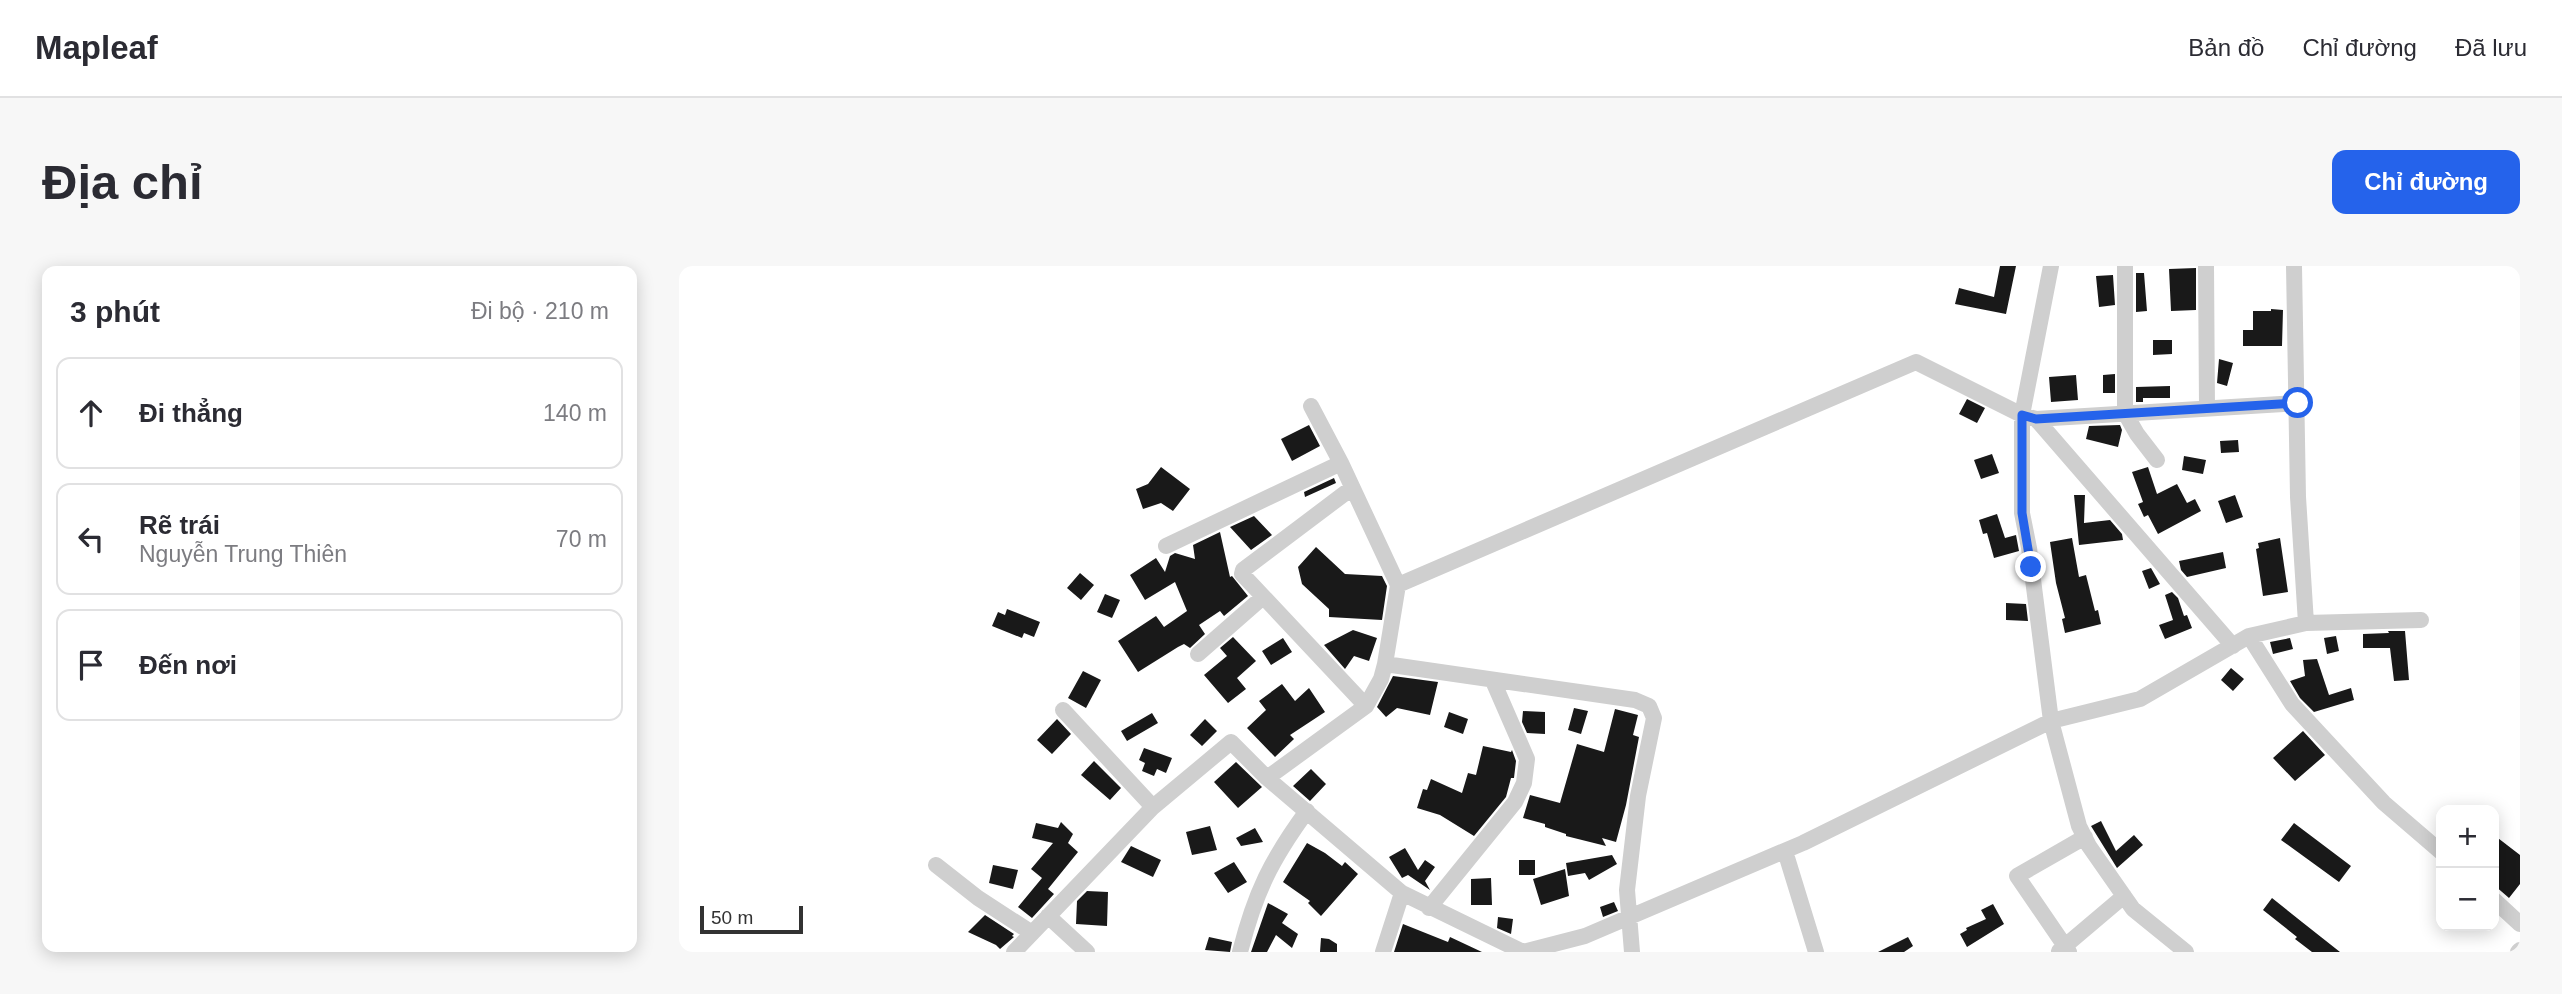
<!DOCTYPE html>
<html lang="vi">
<meta charset="utf-8">
<style>
:root{--surface:#fff;--page:#f7f7f7;--text:#2b2b33;--muted:#7c7c81;--line:#e1e1e2;--accent:#2563eb}
body{margin:0;font-family:Helvetica,sans-serif;background:var(--page);color:var(--text)}
.controls{position:absolute;right:21px;bottom:21px;display:grid;overflow:hidden;border-radius:14px;box-shadow:0 4px 18px #0003}
.controls button{width:63px;height:63px;display:grid;place-items:center;padding:0;border:0;border-bottom:2px solid var(--line);background:var(--surface);color:var(--text);font:35px sans-serif}
.scale{position:absolute;left:21px;bottom:18px;width:103px;box-sizing:border-box;padding-left:7px;border:4px solid #323232;border-top:0;font-size:19px;line-height:24px;white-space:nowrap;color:#323232;-webkit-text-stroke:5px #fff;paint-order:stroke}
.stop{position:absolute;width:21px;height:21px;margin:-16px;border:5px solid #2563eb;border-radius:50%;background:#fff}
.stop.end{background:#2563eb;border-color:#fff;box-shadow:0 2px 7px #0008}
.list{margin:0;padding:0;list-style:none}
h2{display:flex;justify-content:space-between;align-items:center;height:91px;margin:0;padding:0 28px;font-size:30px}
h2 small{font-size:23px;font-weight:400;color:var(--muted)}
.list li{display:grid;grid-template-columns:46px 1fr auto;gap:21px;align-items:center;box-sizing:border-box;height:112px;margin:0 14px 14px;padding:0 14px;border:2px solid var(--line);border-radius:14px}
.list b{display:block;font-size:26px;white-space:nowrap}
.list p{margin:0;font-size:23px;white-space:nowrap;color:var(--muted)}
.list em{font-size:23px;font-style:normal;color:var(--muted)}
.icon{flex:none;width:38px;height:38px;fill:none;stroke:currentColor;stroke-width:2;stroke-linecap:round;stroke-linejoin:round}
.map{position:relative;flex:none;width:1841px;height:686px;overflow:hidden;border-radius:14px}
header{display:flex;align-items:center;gap:42px;box-sizing:border-box;height:98px;padding:0 35px;background:var(--surface);border-bottom:2px solid var(--line)}
header strong{font-size:33px}
nav{display:flex;gap:38px;margin-inline-start:auto;font-size:24px}
.intro{display:flex;align-items:center;justify-content:space-between;box-sizing:border-box;height:168px;padding:0 42px}
h1{margin:0;font-size:49px}
.button{padding:18px 32px;border-radius:14px;background:var(--accent);color:#fff;font-size:24px;font-weight:700}
main{display:flex;gap:42px;padding:0 42px}
aside{flex:1;background:var(--surface);border-radius:14px;box-shadow:0 4px 18px #0003}
.map>svg:first-child{display:block}
.building{fill:#191919}
.lines{fill:none;stroke-linecap:round;stroke-linejoin:round}
.minor{stroke:#cfcfcf;stroke-width:16}
.route{stroke:#2563eb;stroke-width:9}
</style>
<header>
<strong>Mapleaf</strong>
<nav><a>Bản đồ</a><a>Chỉ đường</a><a>Đã lưu</a></nav>
</header>
<div class="intro"><h1>Địa chỉ</h1><a class="button">Chỉ đường</a></div>
<main>
<aside>
<h2>3 phút<small>Đi bộ · 210 m</small></h2>
<ul class="list">
<li><svg class="icon" aria-label="ahead" viewBox="0 0 24 24"><path d="M12 20V5M6 11l6-6 6 6"/></svg><div><b>Đi thẳng</b></div><em>140 m</em></li>
<li><svg class="icon" aria-label="left" viewBox="0 0 24 24"><path d="M17 20v-9H6M10 6l-5 5 5 5"/></svg><div><b>Rẽ trái</b><p>Nguyễn Trung Thiên</p></div><em>70 m</em></li>
<li><svg class="icon" aria-label="arrive" viewBox="0 0 24 24"><path d="M6 21V4h12l-3 4 3 4H6"/></svg><div><b>Đến nơi</b></div></li>
</ul>
</aside>
<div class="map">
<svg width="1841" height="686" viewBox="0 0 1841 686">
<rect width="100%" height="100%" fill="#fff"/>
<path class="building" d="M1321 0H1337L1327 48 1276 38 1280 22 1315 31Z
M1517 2V44L1492 45 1490 3Z
M1457 7H1465L1468 45 1457 46Z
M1434 9 1436 39 1420 41 1417 10Z
M1592 43 1604 44 1603 80H1564V64H1574V45H1592Z
M1474 74H1493V88L1474 89Z
M1540 93 1554 97 1548 120 1538 117Z
M1436 108V127H1424V109Z
M1397 109 1399 134 1372 136 1370 111Z
M1491 120V132H1464V136H1457V121Z
M1288 133 1306 142 1298 157 1280 148Z
M630 159 641 180 613 195 602 173Z
M1441 159 1443 164 1439 181 1407 173 1410 160Z
M1559 174 1560 186 1542 187 1541 175Z
M1313 188 1320 207 1302 213 1295 194Z
M1505 190 1527 194 1524 208 1503 204Z
M482 201 511 223 494 245 482 237 464 243 457 223 469 218Z
M1469 201 1478 228 1498 218 1508 237 1516 233 1522 245 1479 268 1469 249 1465 251 1459 238 1464 236 1453 206Z
M655 212 657 217 626 231 625 226Z
M1395 229H1406L1405 257 1431 254 1443 268 1444 274 1400 279Z
M1556 229 1564 251 1547 257 1539 235Z
M1318 248 1326 272 1337 269 1340 285 1315 292 1308 267 1304 268 1300 254Z
M575 250 593 269 572 284 551 261Z
M541 266 551 311 553 310 569 330 545 350 541 345 520 359 526 368 511 382 505 378 499 381 459 406 439 375 477 350 485 361 508 345 496 316 466 334 451 309 477 292 486 306 491 290 496 287 516 293 514 279Z
M1393 272 1400 311 1407 309 1416 345 1419 344 1422 358 1386 367 1383 353 1386 352 1377 317 1371 276Z
M1601 272 1609 326 1584 330 1577 283 1580 282 1579 277Z
M637 281 666 308 703 310 708 320 703 354 650 351V343L623 318 619 301Z
M1544 286 1547 302 1508 311 1502 304 1500 295Z
M1472 302 1481 318 1470 323 1463 305Z
M401 307 415 319 402 334 388 322Z
M1493 326 1499 332 1505 350 1508 349 1513 362 1486 373 1480 359 1494 354 1486 329Z
M426 328 441 334 433 352 418 346Z
M1327 337 1347 338 1349 355 1327 354Z
M328 343 361 356 355 371 345 367 343 372 313 360 319 346 326 349Z
M674 364 698 372 690 395 675 390 666 403 645 379Z
M1709 365H1726L1730 414 1715 415 1711 382H1684V368L1710 367Z
M1657 370 1660 385 1648 388 1645 372Z
M554 371 577 395 558 412 567 423 549 437 525 409 548 390 541 382Z
M604 372 613 386 592 399 583 385Z
M1611 372 1614 383 1594 388 1591 376Z
M1638 393 1650 429 1672 422 1675 434 1635 446 1621 432 1611 415 1626 410 1624 394Z
M1552 402 1565 413 1554 425 1542 414Z
M404 405 422 414 407 442 389 432Z
M714 410 759 416 751 449 718 442 707 451 698 441Z
M603 418 616 435 630 422 646 446 611 469 615 473 596 491 568 462 587 444 580 435Z
M895 442 909 445 902 468 889 464Z
M936 443 959 449 954 469 960 471 947 539 937 576 923 572 927 580 887 570V568L866 561V558L844 552 851 529 881 537 898 478 925 486Z
M844 445 866 446V468L848 467 843 456Z
M770 446 789 453 784 468 765 461Z
M473 447 479 457 448 475 442 465Z
M378 453 392 468 373 488 358 474Z
M526 453 538 465 523 480 511 469Z
M1624 465 1646 489 1616 515 1594 492Z
M804 480 832 486 833 484 837 495 835 512H832L827 531 795 570 761 549 738 542 744 523 748 524 752 513 783 527 789 507 797 509Z
M465 482 493 492 487 507 478 503 475 510 463 505 466 497 460 494Z
M415 495 442 522 431 534 402 509Z
M557 496 583 521 559 542 535 516Z
M632 503 647 518 631 535 614 520Z
M1422 555 1437 585 1455 569 1464 579 1438 602 1412 560Z
M382 556 394 568 389 577 399 586 369 623 375 628 353 652 339 641 363 612 352 603 374 577 353 572 357 557 379 562Z
M1615 557 1672 600 1660 616 1602 574Z
M531 560 538 584 513 589 507 566Z
M576 562 584 576 562 580 557 572Z
M1815 569 1841 589V618L1830 632 1815 619Z
M628 577 646 587 663 600 666 596 679 608 642 650 629 637 631 635 604 616Z
M452 580 482 594 474 611 442 596Z
M726 582 739 604 746 594 756 601 746 615 751 624 729 609 723 612 710 591Z
M933 589 938 598 910 614 906 607 889 610 887 597Z
M840 594H856V609H840Z
M555 596 568 616 549 627 535 607Z
M314 599 339 604 334 623 310 617Z
M886 603 890 630 862 639 854 613Z
M812 612 813 639H792V613Z
M408 625 429 626 428 660 397 658 398 635Z
M1593 632 1623 656 1661 686H1633L1616 673 1618 671 1584 644Z
M935 636 939 645 924 651 921 641Z
M589 637 609 648 603 657 619 668 613 682 597 669 588 686H572Z
M1314 638 1325 658 1288 681 1281 668 1288 664 1287 662 1307 653 1302 644Z
M306 649 335 668 333 670 335 671 321 683 317 679 289 666Z
M819 651 834 653 832 668 818 662Z
M724 658 769 676 771 671 803 686H715Z
M530 671 553 676 551 686 526 684Z
M1229 671 1234 680 1225 686H1199Z
M642 672 650 673 658 678V686H641Z"/>
<g class="lines">
<path class="minor" d="M1372 0 1343 149V247L1350 282 1372 455 1400 560 1410 580 1454 643 1507 686
M1446 0V147L1458 168 1478 194
M1527 0 1528 141
M1615 0 1619 231 1627 357
M632 140 662 197 719 319
M673 222 564 304 563 308 687 440
M487 280 662 197
M1570 370 1627 357 1742 354
M1554 380 1357 153 1619 137
M519 388 584 331
M706 398 956 434 970 440 975 452 959 530 948 624 953 686
M384 444 474 541
M1106 585 1137 686
M257 599 299 632 353 667
M1815 634 1841 658
M750 642 836 536 845 517 848 493 814 415
M369 650 408 686
M1380 685 1445 630
M335 686 474 541 552 476 588 512
M561 686C576 627 592 594 628 545
M704 686 723 627
M844 686 723 627 588 512 687 440 702 413 706 398 719 319 1237 96 1343 149 1357 153
M844 686 906 670 1124 577 1372 455 1461 433 1570 370 1613 438 1705 537 1762 586
M1390 686 1338 610 1406 571
M1839 686 1841 684"/>
</g>
<g class="lines">
<path class="route" d="M1352 301 1343 247V149L1357 153 1619 137"/>
</g>
</svg>
<div class="controls">
<button>+</button>
<button>−</button>
</div>
<div class="scale">50 m</div>
<div class="stop" style="left:1619px;top:137px"></div>
<div class="stop end" style="left:1352px;top:301px"></div>
</div>
</main>
